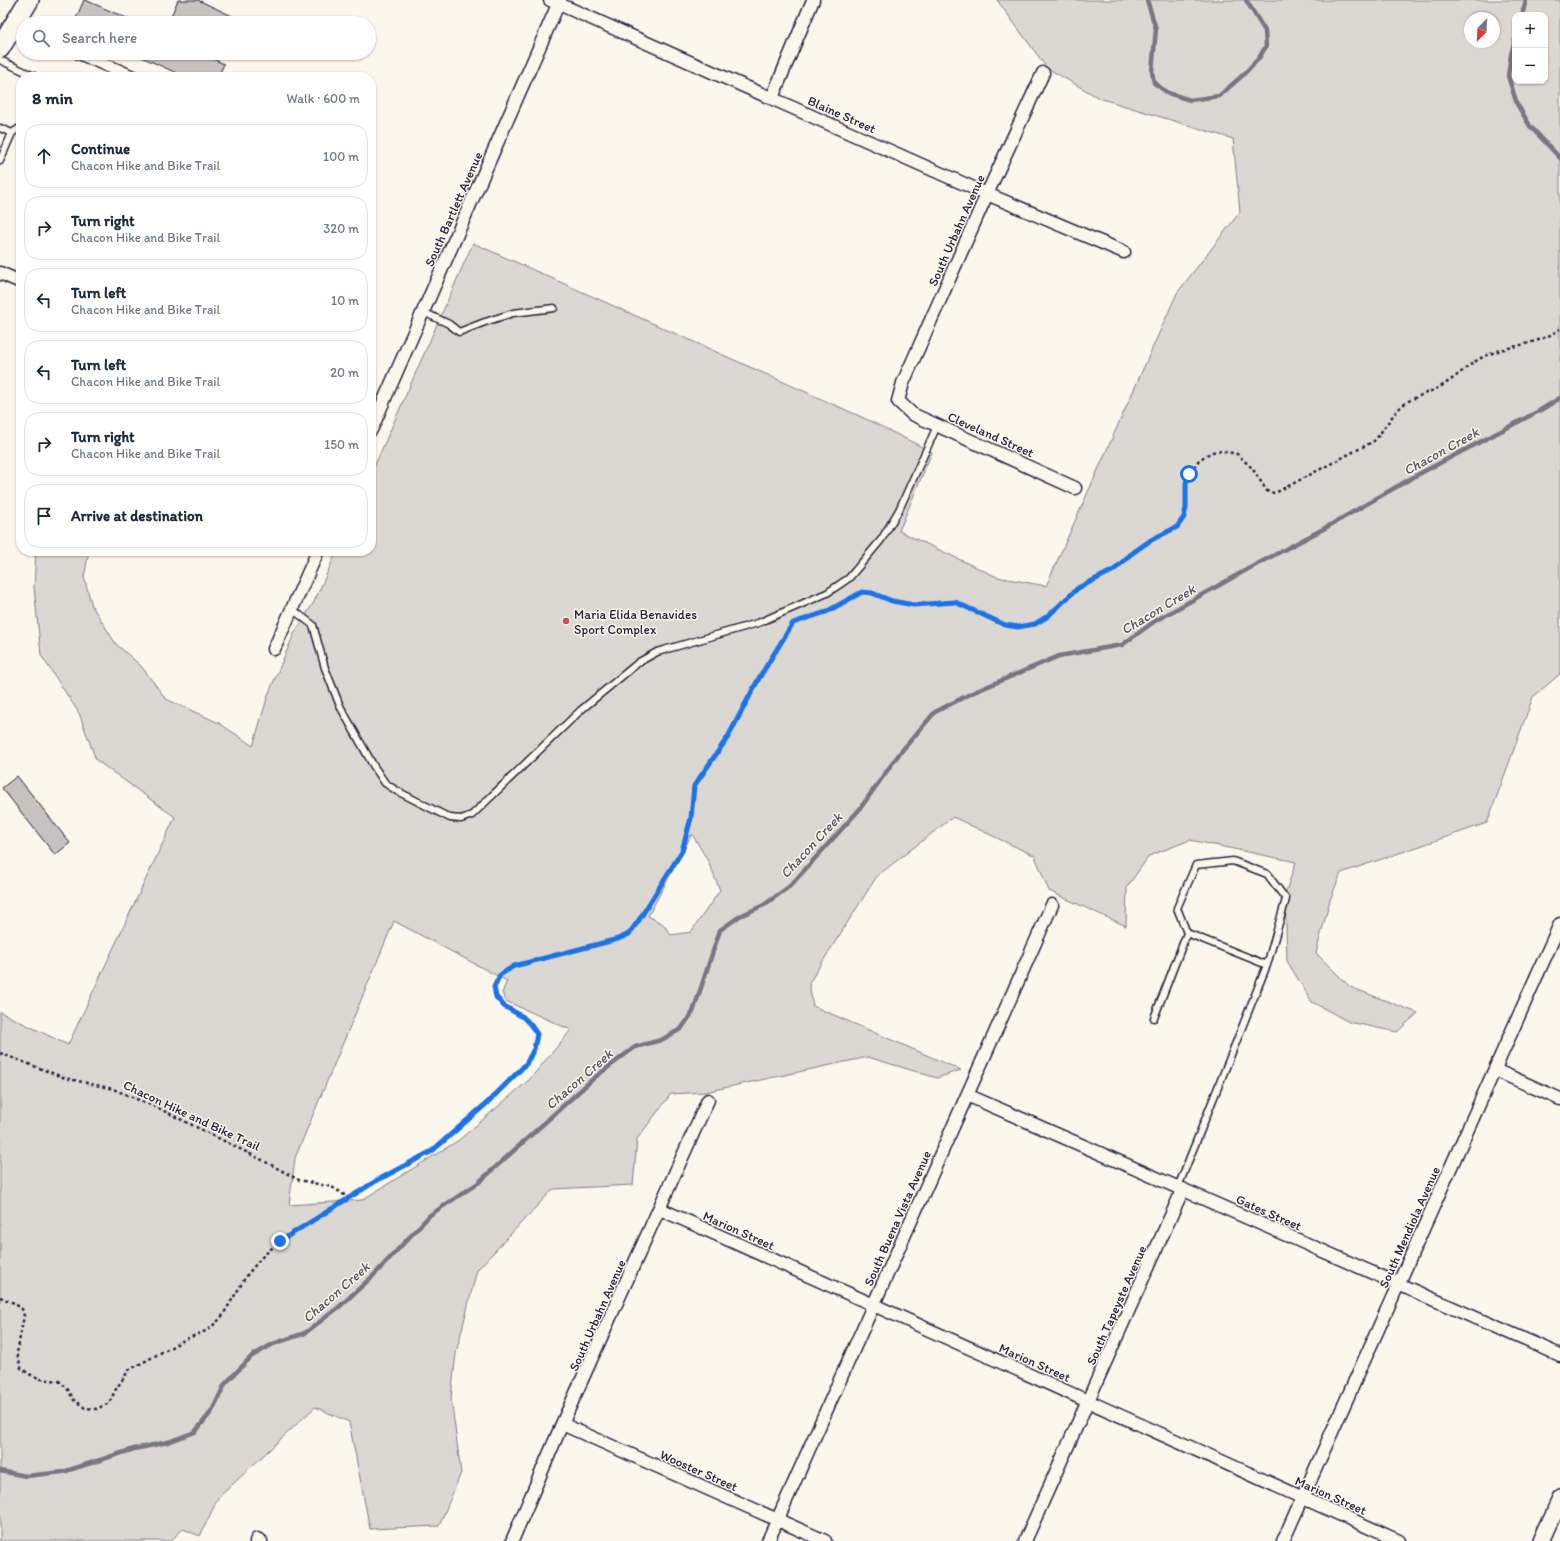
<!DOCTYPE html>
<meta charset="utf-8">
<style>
:root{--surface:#fff;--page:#f2f2f3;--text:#1f2937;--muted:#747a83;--line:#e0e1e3}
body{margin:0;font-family:Itim,sans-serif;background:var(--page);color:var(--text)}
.controls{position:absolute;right:12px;top:12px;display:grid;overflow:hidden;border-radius:8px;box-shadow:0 1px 3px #0004}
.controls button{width:36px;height:36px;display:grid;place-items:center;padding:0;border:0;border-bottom:1px solid var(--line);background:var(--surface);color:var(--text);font:20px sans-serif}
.compass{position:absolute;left:1464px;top:12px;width:36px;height:36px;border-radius:50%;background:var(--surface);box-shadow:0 1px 3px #0004;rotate:204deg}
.stop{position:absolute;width:12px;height:12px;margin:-9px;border:3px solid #1a73e8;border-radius:50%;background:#fff}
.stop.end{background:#1a73e8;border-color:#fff;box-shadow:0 1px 4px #0008}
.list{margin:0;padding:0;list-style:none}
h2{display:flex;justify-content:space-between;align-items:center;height:52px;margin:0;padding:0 16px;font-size:17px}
h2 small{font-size:13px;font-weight:400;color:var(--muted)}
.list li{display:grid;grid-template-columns:26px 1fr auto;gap:12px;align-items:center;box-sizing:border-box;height:64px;margin:0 8px 8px;padding:0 8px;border:1px solid var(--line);border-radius:16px}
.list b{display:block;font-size:15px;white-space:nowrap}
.list p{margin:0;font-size:13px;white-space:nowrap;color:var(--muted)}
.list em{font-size:13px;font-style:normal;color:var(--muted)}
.icon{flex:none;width:22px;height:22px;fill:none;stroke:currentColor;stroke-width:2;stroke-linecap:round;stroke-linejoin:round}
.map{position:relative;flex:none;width:1560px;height:1541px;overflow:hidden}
.search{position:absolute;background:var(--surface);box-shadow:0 1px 3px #0004;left:16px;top:16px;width:360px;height:44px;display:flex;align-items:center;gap:10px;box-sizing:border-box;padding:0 14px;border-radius:22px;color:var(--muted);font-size:15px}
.panel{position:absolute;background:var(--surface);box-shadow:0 1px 3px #0004;left:16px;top:72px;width:360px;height:484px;border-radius:16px}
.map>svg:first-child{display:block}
.green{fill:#dbd8d3;stroke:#7e7d87;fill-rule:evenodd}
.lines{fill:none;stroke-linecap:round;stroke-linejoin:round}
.stream{stroke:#787681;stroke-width:4.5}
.building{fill:#c6c2c0;stroke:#22223b}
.service-casing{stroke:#22223b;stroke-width:9}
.minor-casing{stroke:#22223b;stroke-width:15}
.secondary-casing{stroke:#22223b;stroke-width:20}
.primary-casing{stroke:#22223b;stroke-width:22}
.path{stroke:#22223b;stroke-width:2.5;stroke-dasharray:3 3;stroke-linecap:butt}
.service{stroke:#fbf7ec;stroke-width:6}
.minor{stroke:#fbf7ec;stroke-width:12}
.secondary{stroke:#fbf7ec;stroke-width:17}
.primary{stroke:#fbf7ec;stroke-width:19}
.route{stroke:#1a73e8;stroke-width:5}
.poi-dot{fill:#d1495b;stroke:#fbf7ec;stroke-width:1.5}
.labels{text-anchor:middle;stroke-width:3;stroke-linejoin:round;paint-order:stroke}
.street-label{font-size:13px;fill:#22223b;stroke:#fbf7ec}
.poi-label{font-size:13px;fill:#22223b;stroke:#fbf7ec;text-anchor:start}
.water-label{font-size:14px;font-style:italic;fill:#545364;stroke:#fbf7ec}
</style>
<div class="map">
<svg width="1560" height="1541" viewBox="0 0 1560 1541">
<rect width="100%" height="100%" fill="#fbf7ec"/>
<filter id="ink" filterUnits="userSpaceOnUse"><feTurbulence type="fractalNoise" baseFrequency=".025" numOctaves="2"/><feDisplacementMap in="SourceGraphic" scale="8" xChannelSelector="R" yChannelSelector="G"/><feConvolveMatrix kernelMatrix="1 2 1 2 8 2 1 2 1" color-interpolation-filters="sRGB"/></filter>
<g filter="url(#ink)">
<path class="green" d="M997 0H1560V674L1533 697 1487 823 1341 873 1330 900 1316 953 1350 987 1418 1013 1397 1032 1349 1022 1312 1002 1287 961 1285 894 1296 862 1190 840 1149 856 1127 887 1126 926 1049 891 1035 856 953 817 877 876 809 983 813 1006 961 1070 937 1078 868 1057 705 1092 671 1094 637 1139 633 1185 553 1189 477 1270 456 1353 451 1398 461 1473 439 1526 370 1529 349 1422 315 1407 218 1498 200 1536 183 1529 170 1541H0V1012L68 1045 175 817 96 760 79 713 41 655 34 587 36 551H89L84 577 92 606 116 644 141 666 166 699 219 723 253 746 268 695 294 634 314 602 337 551H371V474L473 243 866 419 932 452 899 531 997 577 1046 586 1177 293 1240 212 1233 139 1099 98 1047 68ZM1515 15H1545V81H1515ZM1470 18H1494V42H1470ZM692 834 707 859 720 890 691 932 671 935 663 924 648 916ZM394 921 507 981 502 993 506 1001 571 1030 529 1080 459 1140 362 1200 289 1205 295 1158Z"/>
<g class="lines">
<path class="stream" d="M1147 0 1156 29 1152 71 1154 83 1168 93 1190 100 1219 96 1243 75 1259 58 1266 46 1265 31 1246 0
M1522 15 1526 0
M1515 40 1511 55 1508 76 1517 104 1530 126 1560 158
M0 1471 26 1476 63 1472 134 1449 168 1442 195 1432 212 1411 225 1384 252 1356 273 1344 305 1333 339 1307 374 1275 430 1215 478 1183 594 1078 635 1047 661 1040 681 1029 693 1012 720 930 740 916 764 905 790 886 859 810 899 754 935 712 972 693 1059 656 1122 645 1155 621 1248 569 1325 528 1417 475 1539 411 1560 398"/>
</g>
<path class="building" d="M84 0H85L138 23H74Z
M178 0H198L247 23H168Z
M133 53H213L211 58 224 64 218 77H185Z
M17 776 70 843 55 855 2 788Z"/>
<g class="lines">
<g class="service-casing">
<path id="service" d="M0 60 36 77
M0 128 12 133
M0 161 12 133 21 127
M423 312 449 324 459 332 485 322 513 313 554 308
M292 609 313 625 325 668 340 706 373 765 385 783 397 791 450 818 461 819 472 815 581 710 639 662 657 652 758 623 827 593 849 578 881 540 899 510 937 426
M1154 1018 1187 933
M1178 1187 1267 965 1286 899 1267 874 1233 861 1196 865 1177 908 1187 933 1267 965"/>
</g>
<g class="minor-casing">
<path id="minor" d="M550 0 987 194 1124 252
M79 53 133 77
M1043 73 987 194 903 383 898 401 912 414 1075 488
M772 98 813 0
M0 273 21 282
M371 430 560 0
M274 649 318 551
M1495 1070 1560 1099
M967 1095 1560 1355
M660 1209 1399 1541
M562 1424 825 1541
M256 1541 257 1539 261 1541
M512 1541 562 1424 708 1100
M768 1541 1052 905
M1025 1541 1183 1189
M1283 1541 1560 924"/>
</g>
<g class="secondary-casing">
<path id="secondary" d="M1541 1541 1560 1499"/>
</g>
<g class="primary-casing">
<path id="primary" d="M0 48 29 0"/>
</g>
<path class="path" d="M0 1053 65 1078 113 1089 160 1109 264 1161 299 1180 332 1187 349 1198
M0 1297 14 1303 22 1309 24 1316 17 1353 21 1368 29 1374 41 1379 59 1381 67 1388 74 1400 85 1408 96 1409 109 1403 116 1389 129 1370 186 1339 208 1330 221 1318 247 1275 262 1257 280 1241 376 1181 432 1151 487 1103 526 1064 534 1049 537 1034 530 1024 523 1017 504 1006 496 997 494 987 500 975 514 966 618 939 629 934 639 920 682 851 691 818 694 786 728 737 759 679 793 623 826 612 862 592 872 593 892 601 914 605 955 602 1005 625 1018 627 1035 624 1048 616 1078 588 1113 570 1131 554 1151 540 1177 527 1184 517 1186 508V483L1189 474 1199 460 1205 456 1212 452 1222 451 1237 454 1252 468 1267 491 1272 493 1277 492 1374 441C1384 430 1391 415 1403 405 1414 396 1430 393 1443 385 1457 377 1469 364 1483 357 1509 344 1534 347 1560 329"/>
<use href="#service" class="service"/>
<use href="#minor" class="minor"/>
<use href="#secondary" class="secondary"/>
<use href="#primary" class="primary"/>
</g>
</g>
<g class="lines" filter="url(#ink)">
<path class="route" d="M280 1241 376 1181 432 1151 487 1103 526 1064 534 1049 537 1034 530 1024 523 1017 504 1006 496 997 494 987 500 975 514 966 618 939 629 934 639 920 682 851 691 818 694 786 728 737 759 678 793 623 826 612 862 592 872 593 892 601 914 605 955 602 1005 625 1018 627 1035 624 1048 616 1078 588 1114 570 1131 554 1151 540 1177 527 1184 517 1186 508V483L1189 474"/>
</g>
<circle class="poi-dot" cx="566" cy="621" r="4"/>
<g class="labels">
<g class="street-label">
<text transform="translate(842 114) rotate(24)" y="5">Blaine Street</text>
<text transform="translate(453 209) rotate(-66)" y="5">South Bartlett Avenue</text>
<text transform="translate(956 230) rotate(-66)" y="5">South Urbahn Avenue</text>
<text transform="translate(991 434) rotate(24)" y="5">Cleveland Street</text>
<text transform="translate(192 1115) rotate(25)" y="5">Chacon Hike and Bike Trail</text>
<text transform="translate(1269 1212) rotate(24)" y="5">Gates Street</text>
<text transform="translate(897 1218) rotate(-66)" y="5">South Buena Vista Avenue</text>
<text transform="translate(1409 1227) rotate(-66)" y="5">South Mendiola Avenue</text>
<text transform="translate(739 1230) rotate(24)" y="5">Marion Street</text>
<text transform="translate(1116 1305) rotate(-66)" y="5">South Tapeyste Avenue</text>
<text transform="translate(597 1315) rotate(-66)" y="5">South Urbahn Avenue</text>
<text transform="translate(1035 1362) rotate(24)" y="5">Marion Street</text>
<text transform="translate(699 1470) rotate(24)" y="5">Wooster Street</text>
<text transform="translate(1331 1495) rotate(24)" y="5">Marion Street</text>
</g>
<g class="poi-label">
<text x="574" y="619">Maria Elida Benavides<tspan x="574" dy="15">Sport Complex</tspan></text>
</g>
<g class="water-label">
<text transform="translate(1441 451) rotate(-29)" y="5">Chacon Creek</text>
<text transform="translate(1158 609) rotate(-31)" y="5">Chacon Creek</text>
<text transform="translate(811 845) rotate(-47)" y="5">Chacon Creek</text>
<text transform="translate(579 1079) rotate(-41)" y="5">Chacon Creek</text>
<text transform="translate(336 1292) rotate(-41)" y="5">Chacon Creek</text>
</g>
</g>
</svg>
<div class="controls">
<button>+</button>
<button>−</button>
</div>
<svg class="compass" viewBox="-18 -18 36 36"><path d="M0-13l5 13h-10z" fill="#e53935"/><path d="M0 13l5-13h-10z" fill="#747a83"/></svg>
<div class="stop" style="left:1189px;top:474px"></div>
<div class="stop end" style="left:280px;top:1241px"></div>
<div class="search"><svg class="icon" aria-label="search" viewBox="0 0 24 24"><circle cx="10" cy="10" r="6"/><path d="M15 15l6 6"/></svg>Search here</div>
<section class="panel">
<h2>8 min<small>Walk · 600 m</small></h2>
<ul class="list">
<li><svg class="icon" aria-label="ahead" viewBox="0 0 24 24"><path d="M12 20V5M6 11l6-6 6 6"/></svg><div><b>Continue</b><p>Chacon Hike and Bike Trail</p></div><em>100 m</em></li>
<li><svg class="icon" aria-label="right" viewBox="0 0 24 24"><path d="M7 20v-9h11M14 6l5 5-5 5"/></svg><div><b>Turn right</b><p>Chacon Hike and Bike Trail</p></div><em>320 m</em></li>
<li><svg class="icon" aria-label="left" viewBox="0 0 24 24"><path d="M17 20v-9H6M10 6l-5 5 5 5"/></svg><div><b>Turn left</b><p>Chacon Hike and Bike Trail</p></div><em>10 m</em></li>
<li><svg class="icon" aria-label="left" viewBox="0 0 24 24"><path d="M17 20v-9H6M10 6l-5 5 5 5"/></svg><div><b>Turn left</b><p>Chacon Hike and Bike Trail</p></div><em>20 m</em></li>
<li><svg class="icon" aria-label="right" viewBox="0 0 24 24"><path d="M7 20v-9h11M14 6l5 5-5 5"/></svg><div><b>Turn right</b><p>Chacon Hike and Bike Trail</p></div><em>150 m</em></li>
<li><svg class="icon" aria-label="arrive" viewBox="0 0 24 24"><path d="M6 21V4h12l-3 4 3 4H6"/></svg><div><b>Arrive at destination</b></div></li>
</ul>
</section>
</div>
